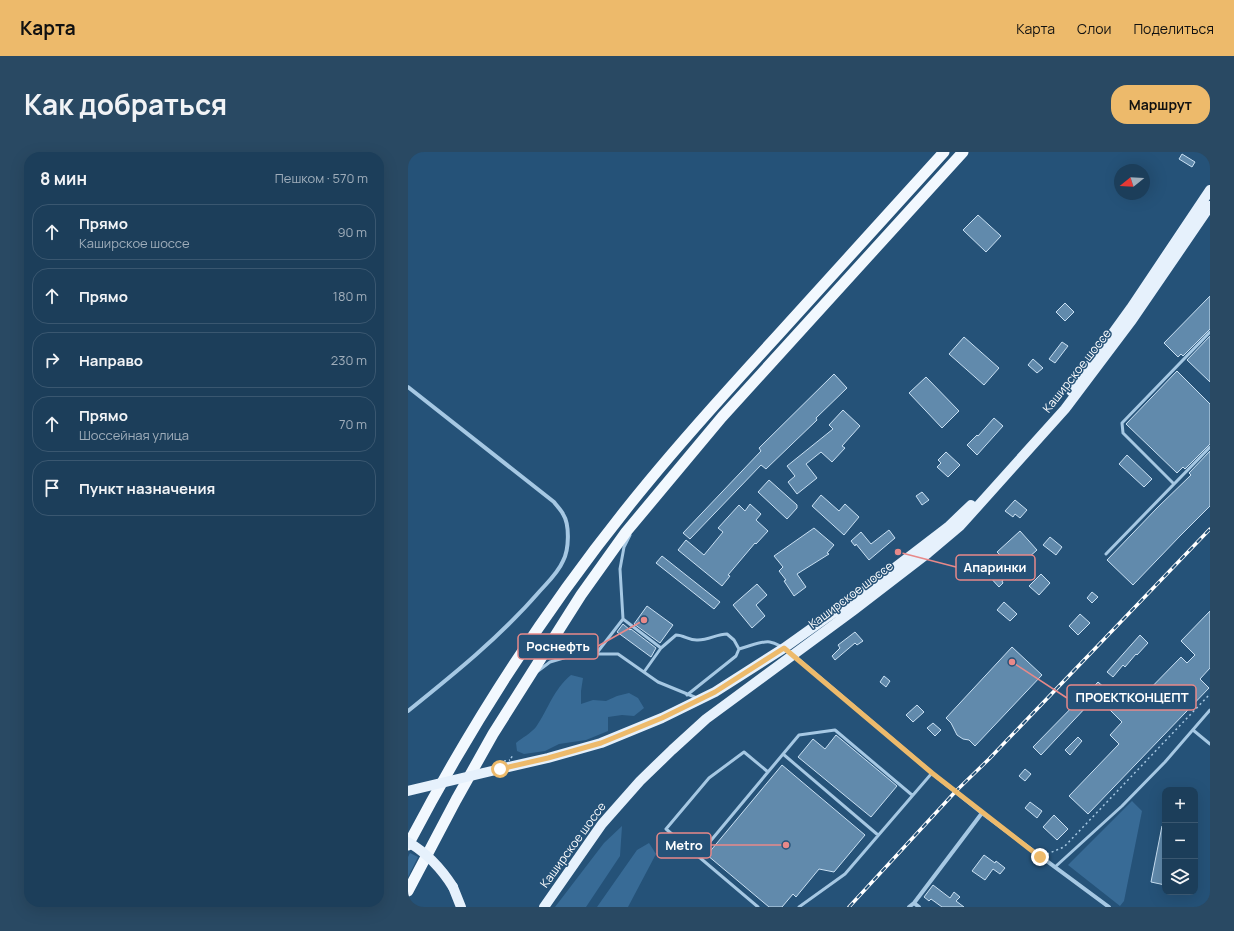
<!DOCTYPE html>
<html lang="ru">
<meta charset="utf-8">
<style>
:root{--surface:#1c3e5a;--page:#294963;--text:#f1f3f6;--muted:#a0aebb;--line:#3a5770;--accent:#edba6b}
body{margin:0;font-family:Manrope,sans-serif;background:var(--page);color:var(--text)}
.controls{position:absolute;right:12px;bottom:12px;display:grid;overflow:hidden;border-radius:8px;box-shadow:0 4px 16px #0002}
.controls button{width:36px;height:36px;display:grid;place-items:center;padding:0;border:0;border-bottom:1px solid var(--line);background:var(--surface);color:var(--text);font:20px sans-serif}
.compass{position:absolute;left:706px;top:12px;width:36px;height:36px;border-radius:50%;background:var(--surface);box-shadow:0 4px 16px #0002;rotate:252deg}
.stop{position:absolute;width:12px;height:12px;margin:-9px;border:3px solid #edba6b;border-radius:50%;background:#fff}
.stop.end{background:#edba6b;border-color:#fff;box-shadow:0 1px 4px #0008}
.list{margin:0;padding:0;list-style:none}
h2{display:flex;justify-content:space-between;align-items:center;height:52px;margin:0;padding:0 16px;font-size:17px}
h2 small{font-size:13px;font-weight:400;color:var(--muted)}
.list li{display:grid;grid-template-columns:26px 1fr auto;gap:12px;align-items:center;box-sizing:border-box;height:56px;margin:0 8px 8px;padding:0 8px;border:1px solid var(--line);border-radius:16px}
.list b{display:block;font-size:15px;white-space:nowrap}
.list p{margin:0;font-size:13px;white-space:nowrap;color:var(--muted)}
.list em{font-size:13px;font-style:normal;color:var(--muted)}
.icon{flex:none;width:22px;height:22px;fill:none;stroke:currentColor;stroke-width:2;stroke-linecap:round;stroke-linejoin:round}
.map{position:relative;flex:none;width:802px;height:755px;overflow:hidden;border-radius:16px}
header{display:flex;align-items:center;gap:24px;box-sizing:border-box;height:56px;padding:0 20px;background:var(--accent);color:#111}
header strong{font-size:19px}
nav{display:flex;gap:22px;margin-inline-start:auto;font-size:14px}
.intro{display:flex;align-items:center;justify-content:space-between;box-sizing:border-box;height:96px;padding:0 24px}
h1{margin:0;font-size:28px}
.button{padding:10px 18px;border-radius:16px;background:var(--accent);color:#111;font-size:14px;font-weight:700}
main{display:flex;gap:24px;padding:0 24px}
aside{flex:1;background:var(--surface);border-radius:16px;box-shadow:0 4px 16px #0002}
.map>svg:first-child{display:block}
.green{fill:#386b96}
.building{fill:#618aac;stroke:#c9e0f3}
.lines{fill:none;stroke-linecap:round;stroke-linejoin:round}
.path{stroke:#a6c8e3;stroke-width:1.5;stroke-dasharray:2 3;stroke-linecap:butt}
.service{stroke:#a6c8e3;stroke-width:3}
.minor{stroke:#a6c8e3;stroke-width:4}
.primary{stroke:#e6f1fc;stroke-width:10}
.trunk{stroke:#f2f8fe;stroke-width:11}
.rail-casing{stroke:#fff;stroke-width:3.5}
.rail{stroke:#255278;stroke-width:2;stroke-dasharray:6;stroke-linecap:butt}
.path-bridge{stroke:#a6c8e3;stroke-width:1.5;stroke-dasharray:2 3;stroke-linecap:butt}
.primary-bridge{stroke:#e6f1fc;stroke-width:10}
.route{stroke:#edba6b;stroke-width:5}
.labels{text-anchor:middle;stroke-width:3;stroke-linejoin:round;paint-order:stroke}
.street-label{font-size:12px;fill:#fff;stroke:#255278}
.leader{fill:none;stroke:#e88989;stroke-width:1.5}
.callout-dot{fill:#e88989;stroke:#255278;stroke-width:1.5}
.callout{fill:#255278;stroke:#e88989;stroke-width:1.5}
.callout-label{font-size:13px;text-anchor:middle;font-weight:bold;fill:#fff}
</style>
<header>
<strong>Карта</strong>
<nav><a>Карта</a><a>Слои</a><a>Поделиться</a></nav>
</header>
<div class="intro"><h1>Как добраться</h1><a class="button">Маршрут</a></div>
<main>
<aside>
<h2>8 мин<small>Пешком · 570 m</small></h2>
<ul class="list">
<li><svg class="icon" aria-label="ahead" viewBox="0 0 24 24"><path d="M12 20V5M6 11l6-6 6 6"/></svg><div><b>Прямо</b><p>Каширское шоссе</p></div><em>90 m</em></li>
<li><svg class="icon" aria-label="ahead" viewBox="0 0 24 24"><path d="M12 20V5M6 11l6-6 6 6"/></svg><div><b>Прямо</b></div><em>180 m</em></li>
<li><svg class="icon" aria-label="right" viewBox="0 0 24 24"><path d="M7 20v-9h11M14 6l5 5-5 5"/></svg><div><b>Направо</b></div><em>230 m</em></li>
<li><svg class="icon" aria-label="ahead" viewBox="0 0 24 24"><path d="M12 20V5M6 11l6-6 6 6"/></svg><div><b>Прямо</b><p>Шоссейная улица</p></div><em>70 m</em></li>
<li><svg class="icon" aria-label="arrive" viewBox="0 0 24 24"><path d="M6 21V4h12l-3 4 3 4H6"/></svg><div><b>Пункт назначения</b></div></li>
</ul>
</aside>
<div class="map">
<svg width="802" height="755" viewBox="0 0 802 755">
<rect width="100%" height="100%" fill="#255278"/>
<path class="green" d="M163 523 175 526 173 539V552L185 548 198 549 209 544 221 541 230 546 236 556 226 564 214 563 200 565V579L178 588 151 592 137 599 116 602 109 599 108 591C114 586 123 581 128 575 141 556 145 538 163 523Z
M724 649 734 659 716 749 712 754 660 713Z
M214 674 212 704 178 755H147L196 691Z
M241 691 248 702 220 755H189L229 698Z
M2 701 10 705 0 725V705Z"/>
<path class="building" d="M774 2 787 10 784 15 771 7Z
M570 63 593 84 578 100 555 78Z
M802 144V177L775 204 773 202 770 205 756 191Z
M657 151 666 160 657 169 648 160Z
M802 184V230L779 208Z
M556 185 591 216 576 233 541 202Z
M654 190 660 194 647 211 641 207Z
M625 207 635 216 629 221 620 213Z
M769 219 802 252V292L777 317 775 315 769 321 718 272Z
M426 222 439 236 408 266 409 268 358 317 353 313 282 387 275 381 353 299 351 296Z
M518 225 551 259 534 276 501 241Z
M435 258 452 274 434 294 437 296 424 310 413 300 398 312 409 326 389 342 380 330 387 324 379 314 425 277 421 273Z
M586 266 595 274 569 303 559 293 569 283 570 284Z
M802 299V354L772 384 725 433 699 408 749 356 783 323 781 321Z
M538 300 552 313 540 325 529 315 533 311 530 308Z
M719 303 744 327 736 335 711 312Z
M361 328 389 353V356L379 367 350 340Z
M514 340 521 348 514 353 508 344Z
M413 343 431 359 437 352 451 365 436 383 404 354Z
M607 348 619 358 612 366 607 362 605 365 597 359Z
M342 352 353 362 348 368 360 379 348 392 347 391 320 423 322 424 314 434 270 398 278 388 296 403 315 380 310 376 331 353 337 359Z
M406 376 426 393 419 401 421 402 389 422 398 435 386 444 376 429 378 428 371 419 375 415 366 404Z
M481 378 487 386 461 408 448 392 447 394 443 389 453 380 463 392Z
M612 379 629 398 594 429 595 431 591 435 579 422 585 416 583 414 594 405 589 400Z
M642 385 654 395 648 403 635 393Z
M254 404 312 450 306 457 248 411Z
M633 422 642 431 631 443 621 434Z
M349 432 359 443 348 453 357 464 344 476 325 453Z
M684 440 690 445 684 451 679 446Z
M596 450 609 462 602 469 589 458Z
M239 454 265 473 252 491 226 472Z
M802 459V516L792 527 801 536 680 662 661 644 711 592 702 583 714 570 700 556 716 538 729 550 773 505 779 511 787 503 773 489Z
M672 462 682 471 670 483 661 474Z
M215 472 222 478 223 477 248 496 243 505 209 480Z
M447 480 455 489 449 493 447 491 427 508 424 504 432 496 430 493Z
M732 483 740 491 729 503 728 502 717 515 715 513 705 525 699 520Z
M604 495 634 523 567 594 561 588 555 587 549 583 543 571 538 566Z
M476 524 482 529 478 535 472 530Z
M690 530 698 537 693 543 690 540 681 552 633 603 625 595 674 545 675 546Z
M509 553 516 560 505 570 498 563Z
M525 571 533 578 527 584 519 576Z
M428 583 489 634 463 665 390 605 405 587 417 597Z
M670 585 674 589 662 603 657 598Z
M374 613 457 683 426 720 411 717 388 745 385 742 374 755H361L299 703Z
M617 617 623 622 617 629 611 624Z
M622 650 634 659 629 666 617 656Z
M646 663 660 677 649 688 635 675Z
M754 674 757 675V733L743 730Z
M576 703 587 711 588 709 597 716 592 722 585 717 577 728 564 719Z
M525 733 542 746 546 740 552 745 548 749 556 755H534L523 747 521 749 516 745Z"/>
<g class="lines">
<path class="path" d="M103 606 106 602
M639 702 656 695 802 542"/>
<path class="service" d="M766 332 715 281 714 271 802 180
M698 402 802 295
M215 467 253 496
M331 497C356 490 361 483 383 502
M188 502 215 467 212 417 216 395 222 383
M130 519 142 510 159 505 188 502H210L250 530 289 546
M236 520 253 496 268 483C276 483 282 489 290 488 301 488 309 482 319 482L326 488 331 497 328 504 279 543
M785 578 802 592
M375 602 470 683
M290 704 360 620
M647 715 714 654 757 610 802 558
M350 755 258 677 301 626 336 600 360 620 391 583 427 578 504 643
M391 755 437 722 524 621"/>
<path class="minor" d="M0 235 146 350C149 354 153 358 155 362 162 373 161 398 155 409 150 421 139 431 131 440 92 485 46 522 0 559
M385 503 524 621 574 661 701 755
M506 751 511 755
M501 755 506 751 574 661"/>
<path class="primary" d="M663 239 723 156 802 38
M92 617 140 606 193 591 254 566 307 540 376 496 463 434 540 375 563 353
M45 735 53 755
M136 755 194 672 232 629 264 598 298 567 446 458 520 401 552 374 657 257 724 168 802 54"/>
<path class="trunk" d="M0 693C67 565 149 440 241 329 282 279 326 231 370 183 425 122 481 61 536 0
M0 739 48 648 85 582 173 443 218 380 314 265 555 0"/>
<g class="rail-casing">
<path id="rail" d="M441 755 548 639 581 607 802 377"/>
</g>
<use href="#rail" class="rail"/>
<path class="path-bridge" d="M96 609 102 608"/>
<path class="primary-bridge" d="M0 639 92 617
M0 690C19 701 33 716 45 735"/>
</g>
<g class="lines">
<path class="route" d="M92 617 140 606 193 591 254 566 307 540 376 496 524 621 632 705"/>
</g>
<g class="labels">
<g class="street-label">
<text transform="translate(669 219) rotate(-52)" y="4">Каширское шоссе</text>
<text transform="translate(443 443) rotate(-37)" y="4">Каширское шоссе</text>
<text transform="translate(165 693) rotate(-54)" y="4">Каширское шоссе</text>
</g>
</g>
<path class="leader" d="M490 400L548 415M236 468L190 494M604 510L659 546M378 693L303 693"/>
<g class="callout-dot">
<circle cx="490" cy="400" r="4"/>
<circle cx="236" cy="468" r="4"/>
<circle cx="604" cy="510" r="4"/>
<circle cx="378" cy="693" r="4"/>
</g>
<g class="callout">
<rect x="548" y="403" width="79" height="25" rx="4"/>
<rect x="110" y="482" width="80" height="25" rx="4"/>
<rect x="659" y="533" width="129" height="25" rx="4"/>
<rect x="249" y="681" width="54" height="25" rx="4"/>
</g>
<g class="callout-label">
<text x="587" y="420">Апаринки</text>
<text x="150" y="499">Роснефть</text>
<text x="724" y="550">ПРОЕКТКОНЦЕПТ</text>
<text x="276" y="698">Metro</text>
</g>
</svg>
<div class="controls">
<button>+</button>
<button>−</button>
<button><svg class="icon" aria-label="layers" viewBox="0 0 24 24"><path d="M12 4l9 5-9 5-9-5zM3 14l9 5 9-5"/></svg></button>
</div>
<svg class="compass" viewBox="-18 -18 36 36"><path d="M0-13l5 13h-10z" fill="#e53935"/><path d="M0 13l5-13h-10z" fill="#a0aebb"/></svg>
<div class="stop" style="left:92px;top:617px"></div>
<div class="stop end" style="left:632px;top:705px"></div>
</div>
</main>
